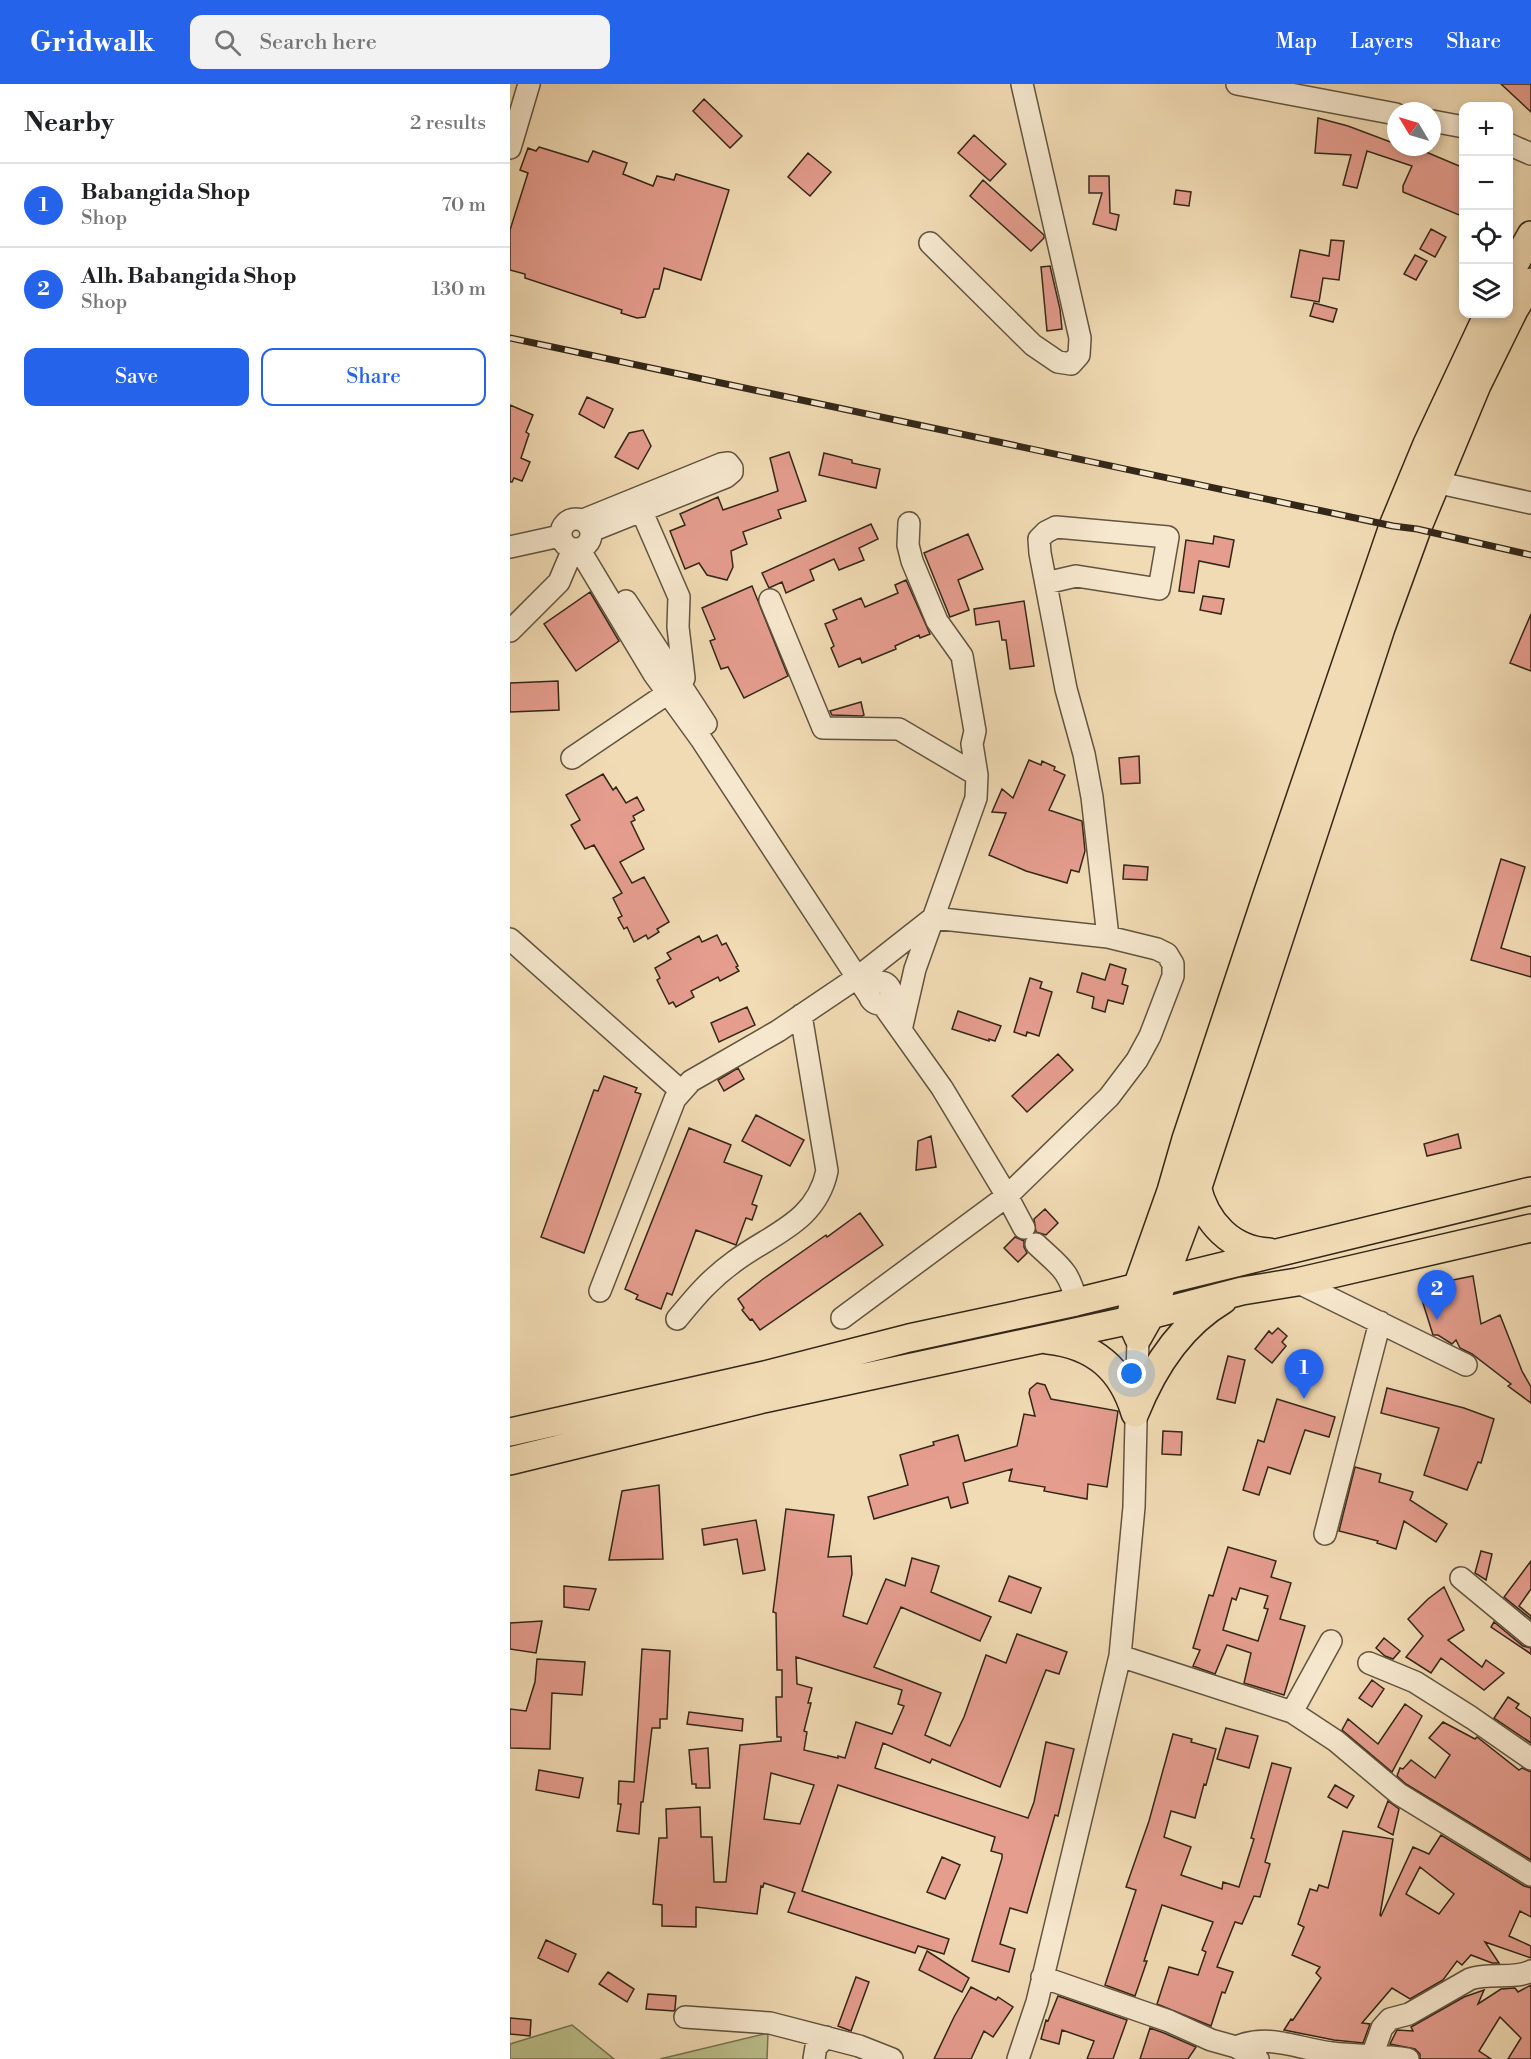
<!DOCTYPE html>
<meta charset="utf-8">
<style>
:root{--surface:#fff;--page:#f2f2f2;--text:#202124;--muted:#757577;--line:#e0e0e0;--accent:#2563eb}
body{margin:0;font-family:"Libre Bodoni",serif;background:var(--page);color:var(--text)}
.controls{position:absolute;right:18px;top:18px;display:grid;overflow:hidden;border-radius:12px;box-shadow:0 3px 9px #0003}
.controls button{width:54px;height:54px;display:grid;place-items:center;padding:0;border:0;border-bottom:2px solid var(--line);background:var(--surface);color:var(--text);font:30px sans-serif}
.compass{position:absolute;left:877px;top:18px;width:54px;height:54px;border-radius:50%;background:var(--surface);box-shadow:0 3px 9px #0003;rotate:308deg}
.you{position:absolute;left:622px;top:1290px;width:21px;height:21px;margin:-15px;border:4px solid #fff;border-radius:50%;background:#1a73e8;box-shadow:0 0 0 9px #1a73e833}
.badge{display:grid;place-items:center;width:39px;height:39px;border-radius:50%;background:var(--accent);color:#fff;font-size:20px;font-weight:700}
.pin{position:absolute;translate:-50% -50px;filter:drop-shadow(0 2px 3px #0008)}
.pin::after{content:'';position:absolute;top:32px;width:21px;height:18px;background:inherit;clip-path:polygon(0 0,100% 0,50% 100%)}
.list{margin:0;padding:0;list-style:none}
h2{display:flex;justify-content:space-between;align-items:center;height:78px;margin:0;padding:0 24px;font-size:26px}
h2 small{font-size:20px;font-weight:400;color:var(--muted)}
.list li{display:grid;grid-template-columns:39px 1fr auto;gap:18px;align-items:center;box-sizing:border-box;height:84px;padding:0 24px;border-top:2px solid var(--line)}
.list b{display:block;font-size:22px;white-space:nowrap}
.list p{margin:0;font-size:20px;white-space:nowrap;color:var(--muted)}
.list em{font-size:20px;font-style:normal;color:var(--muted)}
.actions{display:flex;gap:12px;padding:18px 24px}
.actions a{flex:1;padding:14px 0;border:2px solid var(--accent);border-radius:12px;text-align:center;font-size:21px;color:var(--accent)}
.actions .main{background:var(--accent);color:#fff}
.icon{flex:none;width:33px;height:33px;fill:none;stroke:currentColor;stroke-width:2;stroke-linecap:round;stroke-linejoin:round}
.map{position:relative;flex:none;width:1021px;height:1975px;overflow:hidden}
header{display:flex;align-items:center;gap:36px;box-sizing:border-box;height:84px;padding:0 30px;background:var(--accent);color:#fff}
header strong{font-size:28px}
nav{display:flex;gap:33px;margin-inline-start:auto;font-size:21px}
.search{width:420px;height:54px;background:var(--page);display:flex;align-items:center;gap:15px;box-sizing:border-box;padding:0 21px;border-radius:12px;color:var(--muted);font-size:22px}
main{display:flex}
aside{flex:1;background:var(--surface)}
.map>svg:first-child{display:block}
.green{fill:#bbc08c;stroke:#777452;stroke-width:1.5}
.building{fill:#e59d8e;stroke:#332719;stroke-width:1.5;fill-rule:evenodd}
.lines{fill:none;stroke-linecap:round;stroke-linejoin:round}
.minor-casing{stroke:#625440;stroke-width:24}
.major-casing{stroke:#332719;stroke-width:30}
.minor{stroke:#f6e8ce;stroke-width:21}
.major{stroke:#f1dbb4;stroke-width:27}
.rail-casing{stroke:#332719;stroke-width:7}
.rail{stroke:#f6e8ce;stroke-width:4.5;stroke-dasharray:14;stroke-linecap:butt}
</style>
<header>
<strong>Gridwalk</strong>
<div class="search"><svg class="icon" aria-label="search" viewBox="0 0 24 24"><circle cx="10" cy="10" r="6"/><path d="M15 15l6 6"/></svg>Search here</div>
<nav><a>Map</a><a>Layers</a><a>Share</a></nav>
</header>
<main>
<aside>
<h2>Nearby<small>2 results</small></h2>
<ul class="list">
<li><span class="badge">1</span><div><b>Babangida Shop</b><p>Shop</p></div><em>70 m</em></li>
<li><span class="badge">2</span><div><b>Alh. Babangida Shop</b><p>Shop</p></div><em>130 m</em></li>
</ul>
<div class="actions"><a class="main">Save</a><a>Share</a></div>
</aside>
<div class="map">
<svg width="1021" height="1975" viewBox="0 0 1021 1975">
<rect width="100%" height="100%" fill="#f1dbb4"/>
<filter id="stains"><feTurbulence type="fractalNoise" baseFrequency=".00333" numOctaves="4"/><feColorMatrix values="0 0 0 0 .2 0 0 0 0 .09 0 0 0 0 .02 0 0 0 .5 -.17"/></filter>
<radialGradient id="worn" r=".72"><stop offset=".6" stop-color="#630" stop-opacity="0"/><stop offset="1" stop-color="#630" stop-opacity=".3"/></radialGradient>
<path class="green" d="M62 1941 104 1975H0V1960Z
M258 1949 257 1975H150Z"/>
<path class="building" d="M991 0H1021V28Z
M194 15 232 52 220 64 183 27Z
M808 34 838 42 886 60V63H894L908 68 909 65 954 84V133L893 108V102L902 82 857 67 847 104 833 101 841 71 805 69Z
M464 51 496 80 480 97 448 69Z
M29 63 78 78 83 67 117 79 113 90 143 102 147 92 164 96 166 90 219 106 191 196 154 184 149 205H144L135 233 127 234 111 229 112 226 15 194V190L0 186V146L18 89 10 86 18 64 26 67Z
M298 69 321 88 300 112 278 93Z
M579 92H599L600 129 609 131 606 146 583 140 592 109H579Z
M473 96 534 151V154L521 167 460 112Z
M666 106 681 108 679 122 664 120Z
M921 145 936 153 925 173 910 165Z
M821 156 834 157 829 196 813 194 809 218 781 213 790 166 819 172Z
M905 171 917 177 906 196 894 190Z
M540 182 550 225 552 245 537 247 531 183Z
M804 219 827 225 823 238 800 232Z
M77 313 103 325 94 344 69 330Z
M0 321 23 331 16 348 19 350 11 374 20 378 12 397 4 394 2 398H0Z
M133 346 141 362 128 385 105 373 119 349Z
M279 368 296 417 268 426 271 434 233 448 237 460 221 467 223 483 217 496 197 491 189 479 175 485 160 447 175 441 170 430 208 413 213 426 268 407 260 374Z
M314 369 342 376V379L370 385 366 404 309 391Z
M361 440 368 455 349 464 354 476 329 486 324 475 300 486 304 496 276 509 272 498 259 504 252 489Z
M458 450 473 485 448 496 459 526 440 533 414 469Z
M704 452 724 456 719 483 689 477 684 509 669 507 676 456 703 460Z
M396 496 420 550 410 554 409 551 385 562 386 565 352 579 350 574 329 583 321 564 324 562 315 540 327 535 323 526 351 514 355 523 388 509 385 501Z
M242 502 278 592 234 614 218 583 211 585 200 557 205 555 192 524Z
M80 508 109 557 66 587 34 540Z
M693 512 714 515 711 530 690 526Z
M514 517 524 582 500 585 496 556H492L489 537 466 541 464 525Z
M1021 530V587L1000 579Z
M48 597 49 626 0 628V599Z
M351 618 354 631 352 632 322 631 320 627Z
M629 672 630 699 611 700 609 674Z
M519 676 531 681 532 677 545 683 544 686 555 691 539 726 572 737 575 767 569 788 561 786 557 799 516 787 479 771 496 729 482 728 492 705 503 714Z
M93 690 103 706 106 703 116 719 127 713 134 726 123 732 125 736 121 738 134 765 110 778 122 799 134 793 159 838 147 845 149 848 138 855 136 851 124 858 117 843 114 845 108 834 112 832 103 814 112 809 84 761 75 765 61 741 70 736 56 711Z
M991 775 1015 783 991 864 1021 873V893L961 876Z
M614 781 638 783 637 796 613 795Z
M207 851 212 861 216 859 228 882 226 883 229 887 210 897 208 893 181 907 184 913 166 923 163 918 159 920 147 896 150 894 145 884 161 875 157 869 180 857 189 852 192 858Z
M600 880 616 885 612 900 618 902 613 920 598 916 595 928 582 924 584 913 567 908 572 889 595 896Z
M520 894 532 898 530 904 542 908 529 952 517 948 516 952 504 948Z
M237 923 245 941 209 958 201 939Z
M448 927 491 942 485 957 479 955V957L442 945Z
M548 970 563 986 517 1028 502 1012Z
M228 984 234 995 214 1007 208 996Z
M94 992 127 1004 125 1008 131 1010 74 1169 31 1153 84 1006 88 1007Z
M246 1031 294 1056 280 1082 232 1057Z
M179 1044 221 1061 214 1078 252 1092 242 1120 247 1122 242 1136 236 1134 226 1161 186 1146 162 1211 157 1209 151 1225 126 1215 128 1211 115 1205Z
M948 1050 951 1064 917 1072 914 1060Z
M421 1052 426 1083 406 1086 408 1057Z
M535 1125 548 1139 536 1151 526 1148 524 1135Z
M350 1129 373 1161 250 1246 242 1235 240 1236 232 1226 234 1224 228 1215 253 1195 316 1151 317 1153Z
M505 1153 514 1157V1163L517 1169 508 1178 494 1164Z
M963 1192 971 1240 990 1231 1012 1287 1021 1303V1319L998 1302 1001 1300 962 1270 950 1264 946 1256 942 1260 928 1251H923L912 1216 921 1213 918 1204 934 1199 933 1198Z
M768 1244 777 1252 772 1258 776 1262 762 1279 745 1265 759 1247 762 1250Z
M718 1272 735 1276 725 1319 707 1315Z
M527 1299 535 1301 541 1315 608 1327 597 1403 578 1400 577 1415 534 1407 535 1403 499 1397 502 1385 453 1399 458 1419 441 1424 438 1413 364 1435 358 1413 398 1401 390 1371 424 1361 423 1358 448 1351 455 1377 507 1362 514 1330 525 1332 519 1309 520 1305Z
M877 1304 954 1324 984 1335 971 1379 968 1378 957 1406 914 1391 929 1344 871 1329Z
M767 1315 825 1333 819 1353 795 1346 780 1390 758 1383 749 1411 733 1406 748 1356 754 1358Z
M653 1347 672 1348 671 1371 652 1370Z
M845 1383 871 1390 869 1398 903 1408 900 1416 937 1440 926 1458 894 1437 886 1465 867 1459 868 1457 829 1447Z
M149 1401 153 1475 99 1476 112 1407Z
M276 1425 324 1431 318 1473 341 1472 342 1490 333 1532 357 1540 376 1495 395 1502 402 1474 429 1482 421 1508 481 1533 470 1557 391 1523 364 1583 431 1609 415 1651 440 1662 454 1633 476 1571 496 1579 507 1550 557 1568 549 1590 536 1586 490 1703 422 1675 420 1679 373 1659 365 1684 518 1734 524 1718 536 1658 564 1665 548 1732 545 1731 517 1829 500 1824 490 1860 505 1865 499 1888 462 1877 492 1774V1770L481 1767 485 1753 328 1701 292 1807 439 1855 434 1870 408 1862 405 1869 278 1828 285 1809 254 1799 253 1803 251 1802 247 1830 186 1823V1843L152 1842V1821L143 1820 149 1754H157L156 1725 190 1723 191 1753H202L204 1798H216L230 1661 271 1657V1653H267L266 1613H272V1586H267L266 1529 263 1528ZM286 1573 392 1606 388 1620 394 1622 382 1650 346 1638 335 1674 328 1672V1674L294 1666 297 1648 294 1647 301 1619H298L302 1604 287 1600ZM261 1689 304 1701 290 1740 254 1735Z
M246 1436 255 1486 233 1490 227 1455 194 1461 192 1445Z
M718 1463 766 1477 761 1493 781 1499 770 1535 795 1542 774 1611 734 1599 741 1569 717 1561 705 1590 683 1582 690 1566 683 1564 699 1511 703 1512ZM730 1504 758 1512 754 1524 758 1525 748 1557 713 1546 722 1514 726 1516Z
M971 1467 982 1470 976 1496 965 1489Z
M1021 1477V1505L1009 1522 1021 1532V1535L994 1513Z
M499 1492 531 1504 521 1529 489 1517Z
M54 1502 86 1505 79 1526 54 1523Z
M934 1503 954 1546 938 1556 972 1583 976 1576 994 1589 974 1606 931 1574 921 1589 896 1573 913 1552 898 1535 918 1515Z
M32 1537 26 1569 0 1565V1539Z
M984 1538 1013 1562 1021 1564V1570L981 1543Z
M874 1554 890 1567 883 1575 875 1572 866 1564Z
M132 1565 160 1567 157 1635H150V1644H142L133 1718H131L129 1750 107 1747 111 1720H108L109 1697 124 1698Z
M27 1575 75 1578 72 1611 42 1609 40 1665 0 1664V1625L16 1627 25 1598Z
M862 1596 874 1605 862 1623 849 1614Z
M998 1613 1009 1620 1006 1624 1021 1634V1659L984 1634Z
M895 1620 912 1632 882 1688 832 1646 838 1635 868 1660Z
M179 1628 233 1635 232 1647 177 1640Z
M933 1638 965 1655 967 1653 1009 1686 1012 1684 1021 1688V1776L896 1700 887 1692 890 1684 893 1685 901 1676 925 1694 940 1671 919 1654Z
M716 1644 748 1652 739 1684 707 1675Z
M663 1650 682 1655 681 1658 706 1665 696 1701 694 1700 685 1734 661 1727 654 1753 681 1763 671 1791 712 1805 713 1798 729 1803 744 1755 741 1754 762 1679 781 1684 755 1778 760 1780 750 1813 744 1812 732 1840 725 1838 707 1883 723 1888 715 1909 712 1908 701 1942 647 1920 659 1883 688 1891 696 1868 692 1866 703 1838 652 1821 634 1877H637L625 1912 595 1901 626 1806 616 1803 639 1737Z
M198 1664 200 1704H186V1700H182L179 1666Z
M29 1686 73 1694 69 1714 26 1706Z
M825 1701 844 1712 837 1724 818 1713Z
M878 1717 889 1725 883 1751 868 1743Z
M833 1747 883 1755 870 1831 871 1832 903 1763 919 1770 931 1751 1014 1802 1021 1804V1833L1010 1827 999 1852 1021 1862V1874L975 1858 989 1879H982L961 1871 952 1881 947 1877 933 1896 900 1915 882 1904 852 1939 860 1940 853 1959 824 1956 774 1946 781 1935 783 1936 811 1894 806 1889 810 1883 782 1871 794 1843 788 1840 800 1805 807 1807 809 1801 818 1804ZM910 1783 944 1810 929 1830 896 1810Z
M432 1773 450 1781 435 1815 417 1808Z
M36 1856 66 1870 58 1888 28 1874Z
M417 1867 459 1894 452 1908 409 1886Z
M98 1888 124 1905 117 1918 89 1900Z
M346 1893 359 1898 341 1947 328 1942Z
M1021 1901V1975H998L1011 1954 990 1933 969 1967 981 1975H910V1970L905 1965 880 1960 887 1946 903 1947 901 1943 954 1913 974 1906 968 1920 991 1905 1005 1904 1008 1908Z
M461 1903 486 1916 488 1913 503 1923 483 1953 474 1947 461 1975H424L444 1933Z
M138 1910 166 1912 165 1925 164 1927 136 1925Z
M548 1912 617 1936 603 1975H577L584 1957 552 1946 549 1960 531 1955 536 1936 538 1937Z
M0 1934 21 1936 20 1952 0 1950Z
M640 1944 654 1949 686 1963 678 1975H630Z"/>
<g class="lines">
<g class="minor-casing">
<path id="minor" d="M727 0 886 30
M922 37 954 43
M998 60 1021 70
M0 64 19 0
M420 159 523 261 548 278 561 280 569 271 570 254 512 0
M925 398 1021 419
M51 450a15 15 0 1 1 30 0a15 15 0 1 1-30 0Z
M73 436 211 380 218 379 222 384V388L216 393 81 447
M0 463 50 452
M69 465 144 590 191 655 358 910
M536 499 566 492 649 505 658 453 546 443 536 448 529 455 530 469 556 605 574 670 582 713 598 853
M260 516 313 644 389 645 467 691
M116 517 196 640
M0 547 49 498 63 465
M62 674 158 609 174 594 168 543 169 513 132 428
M0 855 171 1007
M359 909a11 11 0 1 1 22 0a11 11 0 1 1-22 0Z
M373 921 432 1004 497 1112 514 1144
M391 946 405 885 466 714 467 691 462 660 465 647 452 572 427 537 402 477 398 461 399 439
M526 1160C548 1181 560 1186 566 1218
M787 1198 956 1281
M90 1207 165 1015 181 997 268 947 348 893 423 834 598 853 647 865 657 870 663 880V892L640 952 627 976 599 1013 497 1112 332 1234
M167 1235C186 1212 200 1195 225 1177 263 1149 306 1138 317 1087L291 931
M815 1450 870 1238
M951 1494 1021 1552
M610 1572 782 1628 826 1657 889 1710 1021 1791
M859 1579 905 1598 962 1634 1021 1675
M782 1628 821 1557
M532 1893 659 1937 701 1956 726 1963 748 1975
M175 1933 260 1939 349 1962 382 1975
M726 1963C759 1949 788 1965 822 1969 847 1972 873 1971 898 1975
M862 1972 872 1944 880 1935 899 1930 960 1895C979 1888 1004 1896 1021 1887
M304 1975 306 1963 316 1953
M508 1975 527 1918 610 1572 624 1423 628 1253"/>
</g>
<g class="major-casing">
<path id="major" d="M998 192 1021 151
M687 1102C695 1138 721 1166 759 1168
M628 1253 641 1230 683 1118 871 544 907 445 967 301 1004 226 1021 198
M628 1253 620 1235 627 1203 661 1107 676 1055 757 811 883 442 917 360 978 230
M538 1256C584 1261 612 1285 625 1329
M625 1329C643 1284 671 1241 713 1216
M0 1348 255 1291 399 1254 566 1218 1021 1107
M0 1377 253 1315 621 1236 732 1207 787 1198 1021 1144"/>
</g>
<use href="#minor" class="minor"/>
<use href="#major" class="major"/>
<g class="rail-casing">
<path id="rail" d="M0 254 883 442 907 445 1021 471"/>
</g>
<use href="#rail" class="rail"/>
</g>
<rect width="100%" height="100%" filter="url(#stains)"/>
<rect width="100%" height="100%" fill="url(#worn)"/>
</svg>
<div class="controls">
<button>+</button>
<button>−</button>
<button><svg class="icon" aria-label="locate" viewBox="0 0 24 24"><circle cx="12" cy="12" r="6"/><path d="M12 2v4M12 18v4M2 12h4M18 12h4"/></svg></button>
<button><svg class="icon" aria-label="layers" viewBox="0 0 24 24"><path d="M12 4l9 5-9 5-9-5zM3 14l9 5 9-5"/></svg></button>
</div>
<svg class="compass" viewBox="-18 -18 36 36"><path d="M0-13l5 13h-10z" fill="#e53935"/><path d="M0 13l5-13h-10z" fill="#757577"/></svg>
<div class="you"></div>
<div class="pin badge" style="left:794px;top:1315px">1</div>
<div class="pin badge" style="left:927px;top:1236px">2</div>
</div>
</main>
